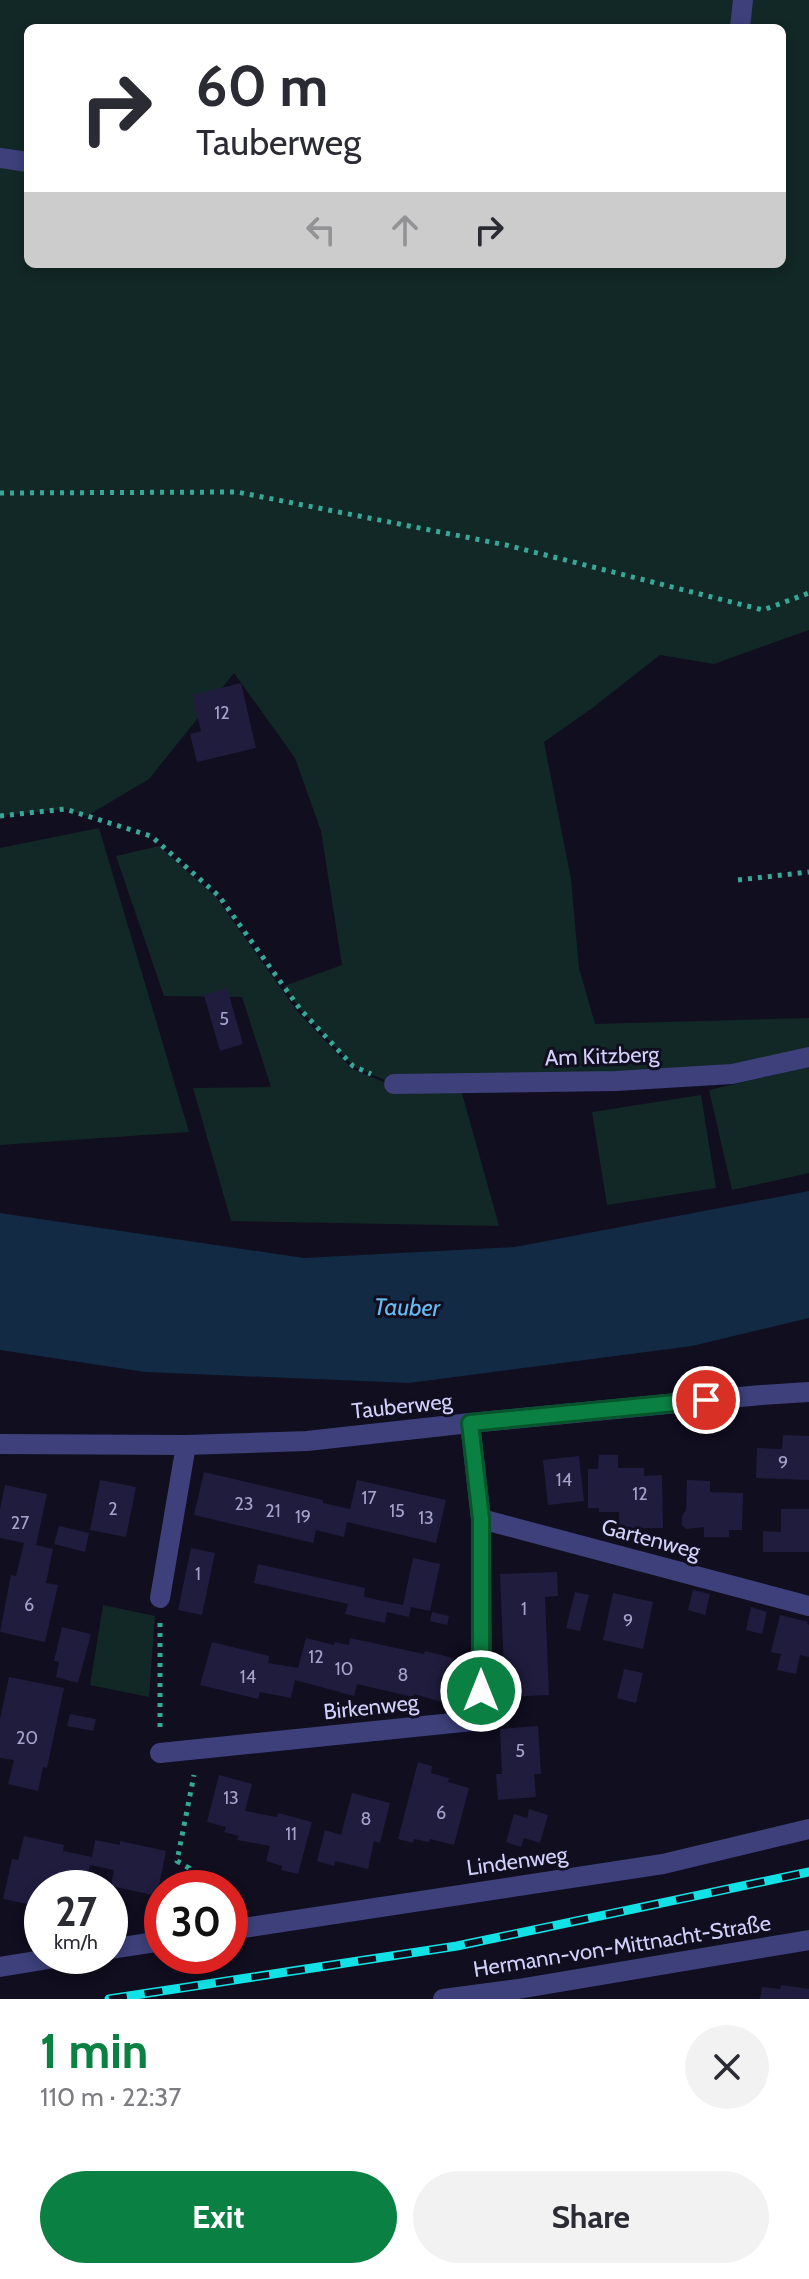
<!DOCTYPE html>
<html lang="en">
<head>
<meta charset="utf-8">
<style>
	:root { --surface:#fff; --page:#f2f2f3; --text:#2b2b33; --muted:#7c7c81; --accent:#0b8043 }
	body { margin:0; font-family:Cabin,sans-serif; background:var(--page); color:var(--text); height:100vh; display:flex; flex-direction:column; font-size:30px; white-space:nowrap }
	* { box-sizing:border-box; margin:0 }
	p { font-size:26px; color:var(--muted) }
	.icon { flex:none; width:44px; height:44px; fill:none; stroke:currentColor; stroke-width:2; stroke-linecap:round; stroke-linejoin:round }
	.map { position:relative; height:1999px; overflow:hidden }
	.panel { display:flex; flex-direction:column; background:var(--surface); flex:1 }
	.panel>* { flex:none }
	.hud { position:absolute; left:24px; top:24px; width:762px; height:244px; border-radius:12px; box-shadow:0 4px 12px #0003; background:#fff; color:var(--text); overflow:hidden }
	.speed { position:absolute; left:24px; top:1870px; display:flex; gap:16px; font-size:40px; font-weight:700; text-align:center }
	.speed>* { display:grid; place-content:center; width:104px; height:104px; border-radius:50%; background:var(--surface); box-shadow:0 4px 12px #0003; line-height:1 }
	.speed small { font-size:20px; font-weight:400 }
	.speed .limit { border:12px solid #d22; background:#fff; color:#111 }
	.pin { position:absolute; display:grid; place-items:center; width:68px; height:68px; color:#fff; margin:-34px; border:4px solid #fff; border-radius:50%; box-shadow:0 2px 8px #0007 }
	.me { position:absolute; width:88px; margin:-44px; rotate:0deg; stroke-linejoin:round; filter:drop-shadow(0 0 6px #0008) }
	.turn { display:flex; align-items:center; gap:28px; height:168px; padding:0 40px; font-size:36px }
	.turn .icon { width:104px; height:104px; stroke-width:2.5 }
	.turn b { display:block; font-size:56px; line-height:68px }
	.lanes { display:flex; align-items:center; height:76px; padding:0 40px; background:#0003; justify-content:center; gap:40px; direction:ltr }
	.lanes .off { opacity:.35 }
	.round { display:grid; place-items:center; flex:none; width:84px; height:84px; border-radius:42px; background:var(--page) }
	.overview { display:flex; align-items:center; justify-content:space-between; height:136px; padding:0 40px }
	h1 { font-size:48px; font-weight:700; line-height:60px; color:var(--accent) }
	.cta { display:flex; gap:16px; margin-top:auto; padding:16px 40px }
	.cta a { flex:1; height:92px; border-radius:48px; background:var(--accent); color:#fff; font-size:32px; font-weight:700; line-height:92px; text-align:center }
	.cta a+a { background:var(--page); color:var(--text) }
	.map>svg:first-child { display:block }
	.green { fill:#122826; fill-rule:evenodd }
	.water { fill:#122a44 }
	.building { fill:#201c3e }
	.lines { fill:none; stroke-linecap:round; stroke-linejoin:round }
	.path { stroke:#37a898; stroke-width:5; stroke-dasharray:4 6; stroke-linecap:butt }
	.minor { stroke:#3d407a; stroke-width:20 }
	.rail-casing { stroke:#12e1e5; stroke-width:9 }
	.rail { stroke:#100e1f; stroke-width:6; stroke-dasharray:18; stroke-linecap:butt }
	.route-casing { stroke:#07532c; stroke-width:20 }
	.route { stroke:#0b8043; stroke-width:14 }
	.labels { text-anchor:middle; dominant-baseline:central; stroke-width:6; stroke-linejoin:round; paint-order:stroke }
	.number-label { font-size:18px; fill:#a5a3cc }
	.street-label { font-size:22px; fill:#d1d0fb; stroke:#100e1f }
	.water-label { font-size:24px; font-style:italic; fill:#67bdf3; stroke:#100e1f }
</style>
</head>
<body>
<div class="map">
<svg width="809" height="1999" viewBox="0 0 809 1999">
	<rect width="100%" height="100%" fill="#100e1f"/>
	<path class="green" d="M0 0H809V630L714 664 660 655 591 709 544 742 571 879 579 968 595 1024 809 1018V1057L732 1074 394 1084 353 1066 300 1009 284 986 342 965 321 831 295 758 234 673 149 779 87 816 65 809 0 816ZM28 28H782V264H28Z
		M99 828 189 1132 0 1145V848Z
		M159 846 216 897 297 1011 352 1069 396 1087 460 1086 499 1226 231 1221 193 1088 271 1087 242 997 164 996 116 856Z
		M809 1067V1173L732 1190 709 1090Z
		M701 1095 716 1188 607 1205 592 1112Z
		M103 1605 155 1616 149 1697 90 1685Z"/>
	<path class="water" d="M809 1191V1318L692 1346 409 1383 145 1372 0 1350V1213L304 1258 515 1247Z"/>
	<path class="building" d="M241 683 256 748 197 762 190 734 201 731 192 695Z
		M227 988 243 1044 220 1051 204 995Z
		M783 1435 809 1436V1480L756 1478 757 1448 782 1449Z
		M599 1455H618V1468H644V1476L662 1475 663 1528H619V1512H599V1508H588V1469H598Z
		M579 1456 584 1501 548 1505 543 1460Z
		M204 1472 323 1500V1503L350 1509 357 1480 446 1500 436 1543 347 1522 344 1537 316 1530 313 1543 194 1515Z
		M100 1480 136 1487 126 1537 90 1530Z
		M687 1480 710 1481V1492L743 1493 742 1530H729V1537H704V1527L686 1529 682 1525V1516L686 1510Z
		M5 1485 47 1494 36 1545 53 1549 46 1583 58 1585 45 1642 0 1632 11 1575 16 1576 24 1543 0 1538V1509Z
		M781 1509H809V1552H763V1531L781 1532Z
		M59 1526 89 1533 85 1552 54 1544Z
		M191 1548 215 1553 202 1615 178 1610Z
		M413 1558 440 1564 430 1611 411 1607 409 1617 387 1612 385 1623 345 1614 348 1604 254 1583 258 1564 365 1588 364 1597 403 1605Z
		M557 1572 558 1596 545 1597 549 1695 505 1697 500 1574Z
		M693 1590 710 1594 705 1615 688 1610Z
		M575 1592 589 1595 580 1631 566 1628Z
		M613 1593 653 1602 643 1649 603 1640Z
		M751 1607 767 1612 762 1634 746 1630Z
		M432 1612 449 1616 447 1625 430 1621Z
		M780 1615 808 1622 807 1624 809 1625V1657L800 1655 796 1674 777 1670 781 1654 771 1652Z
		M62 1627 91 1634 78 1683 56 1677 59 1662 54 1661Z
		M306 1638 334 1645 335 1642 349 1645 350 1638 424 1654 425 1651 453 1658 442 1702 414 1694 413 1697 357 1684 354 1696 295 1680 291 1698 260 1692 258 1699 200 1685 212 1642 269 1656 268 1663 298 1668Z
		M624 1669 643 1673 636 1703 617 1698Z
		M9 1677 64 1688 47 1768 43 1767 38 1791 8 1784 14 1760 0 1758V1719Z
		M70 1714 96 1719 93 1731 67 1726Z
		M538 1726 541 1774H534L536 1797 498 1800 496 1774H502L500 1729Z
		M418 1762 432 1766 431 1773 449 1778 448 1782 469 1788 454 1845 430 1839 429 1842 414 1839 413 1843 398 1839Z
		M219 1775 252 1784 245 1811 277 1817 278 1813 312 1822 298 1874 281 1870 282 1866 266 1861 270 1846 237 1840 239 1836 224 1832 226 1827 207 1822Z
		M352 1793 390 1803 380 1843 374 1841 368 1869 335 1861 334 1866 317 1861 325 1830 341 1835Z
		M529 1809 548 1815 540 1843 524 1838 521 1847 506 1842 514 1814 527 1818Z
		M24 1836 64 1845 63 1851 92 1857 95 1840 120 1845V1841L166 1851 157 1896 111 1886 114 1870 90 1865 85 1886 57 1880 55 1888H42V1907L3 1899 12 1859 18 1860Z
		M781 1985 809 1989V1999H760L762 1987 780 1989Z"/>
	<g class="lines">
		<path class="path" d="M0 493 237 492 506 545 763 610 809 593
			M0 816 65 809 151 836 219 896 300 1009 353 1066 371 1074
			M738 880 809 872
			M160 1623V1729
			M191 1888 189 1868 177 1861 194 1775"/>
		<path class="minor" d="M740 28 743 0
			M0 158 28 162
			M394 1084 616 1081 732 1074 809 1057
			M0 1444 186 1445 307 1441 470 1423 761 1395 809 1392
			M481 1519 809 1606
			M160 1598 186 1445
			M160 1753 482 1720 481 1519 470 1423
			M230 1930 663 1864 809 1829
			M110 1949 162 1941
			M0 1967 67 1956
			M443 1999 518 1989 809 1940"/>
		<g class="rail-casing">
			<path id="rail" d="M109 1999 457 1946 809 1872"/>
		</g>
		<use href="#rail" class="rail"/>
	</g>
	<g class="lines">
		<g class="route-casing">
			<path id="route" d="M481 1691V1519L470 1423 706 1400"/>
		</g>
		<use href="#route" class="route"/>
	</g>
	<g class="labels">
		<g class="number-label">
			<text x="222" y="713">12</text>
			<text x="224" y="1019">5</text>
			<text x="783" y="1463">9</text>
			<text x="564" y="1480">14</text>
			<text x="640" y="1494">12</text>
			<text x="369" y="1498">17</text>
			<text x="244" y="1504">23</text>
			<text x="113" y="1509">2</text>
			<text x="273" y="1511">21</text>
			<text x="397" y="1511">15</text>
			<text x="303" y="1517">19</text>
			<text x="426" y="1518">13</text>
			<text x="20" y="1523">27</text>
			<text x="198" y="1574">1</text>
			<text x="29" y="1605">6</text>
			<text x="524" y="1609">1</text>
			<text x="628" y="1621">9</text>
			<text x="316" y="1657">12</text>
			<text x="344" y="1669">10</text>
			<text x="403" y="1675">8</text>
			<text x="248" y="1677">14</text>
			<text x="27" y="1738">20</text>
			<text x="520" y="1751">5</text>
			<text x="231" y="1798">13</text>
			<text x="441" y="1813">6</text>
			<text x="366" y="1819">8</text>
			<text x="291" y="1834">11</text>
		</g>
		<g class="street-label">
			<text transform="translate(602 1056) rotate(-2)">Am Kitzberg</text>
			<text transform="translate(402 1406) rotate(-6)">Tauberweg</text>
			<text transform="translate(651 1539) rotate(15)">Gartenweg</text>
			<text transform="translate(371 1707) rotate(-6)">Birkenweg</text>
			<text transform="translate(517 1861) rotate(-8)">Lindenweg</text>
			<text transform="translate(622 1946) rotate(-9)">Hermann-von-Mittnacht-Straße</text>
		</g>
		<g class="water-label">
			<text transform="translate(407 1307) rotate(1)">Tauber</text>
		</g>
	</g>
</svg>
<div class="speed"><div>27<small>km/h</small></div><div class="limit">30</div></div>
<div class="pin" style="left:706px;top:1400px;background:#d93025"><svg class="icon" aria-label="arrive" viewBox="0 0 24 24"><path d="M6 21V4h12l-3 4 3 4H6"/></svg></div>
<svg class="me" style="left:481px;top:1691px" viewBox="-20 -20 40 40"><circle r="17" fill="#0b8043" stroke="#fff" stroke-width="3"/><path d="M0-11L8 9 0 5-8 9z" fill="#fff"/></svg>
<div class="hud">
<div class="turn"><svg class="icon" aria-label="right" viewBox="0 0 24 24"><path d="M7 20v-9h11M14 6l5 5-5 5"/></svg><div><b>60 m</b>Tauberweg</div></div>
<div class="lanes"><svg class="icon off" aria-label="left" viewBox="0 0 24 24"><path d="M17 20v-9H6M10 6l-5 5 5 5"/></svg><svg class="icon off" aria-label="ahead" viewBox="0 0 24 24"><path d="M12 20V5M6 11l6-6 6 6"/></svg><svg class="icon" aria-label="right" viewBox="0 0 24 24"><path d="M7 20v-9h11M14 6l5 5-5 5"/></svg></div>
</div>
</div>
<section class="panel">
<div class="overview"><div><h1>1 min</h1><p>110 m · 22:37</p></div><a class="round"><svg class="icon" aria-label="close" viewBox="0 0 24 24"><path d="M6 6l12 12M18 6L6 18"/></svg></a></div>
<div class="cta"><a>Exit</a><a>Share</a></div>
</section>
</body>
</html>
